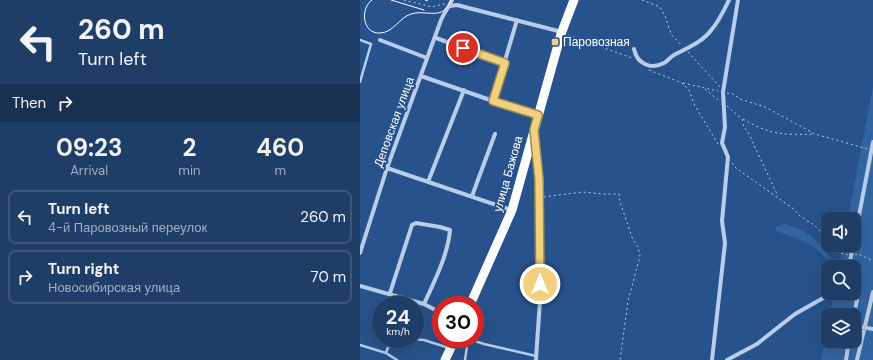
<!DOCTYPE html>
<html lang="en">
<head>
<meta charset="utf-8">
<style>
	:root { --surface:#1e3e68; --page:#2b4971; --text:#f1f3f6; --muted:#a1aec0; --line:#3c577c }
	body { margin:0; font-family:"DM Sans",sans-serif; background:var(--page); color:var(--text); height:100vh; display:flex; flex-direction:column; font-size:15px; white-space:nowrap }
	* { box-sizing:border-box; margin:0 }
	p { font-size:13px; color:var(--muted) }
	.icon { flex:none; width:22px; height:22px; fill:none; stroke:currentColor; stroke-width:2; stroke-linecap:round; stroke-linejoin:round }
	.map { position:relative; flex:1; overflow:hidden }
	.panel { display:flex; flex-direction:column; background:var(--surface); width:360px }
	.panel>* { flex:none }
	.hud { background:#1e3e68; color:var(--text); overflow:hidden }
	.controls { position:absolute; left:461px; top:212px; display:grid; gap:8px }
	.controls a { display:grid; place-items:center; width:40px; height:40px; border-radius:8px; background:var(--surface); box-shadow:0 4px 16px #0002,0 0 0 1px var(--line); font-size:20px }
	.speed { position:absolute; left:12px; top:296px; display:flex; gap:8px; font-size:20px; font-weight:700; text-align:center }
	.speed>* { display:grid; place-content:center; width:52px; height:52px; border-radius:50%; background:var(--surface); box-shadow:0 4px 16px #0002,0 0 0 1px var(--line); line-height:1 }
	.speed small { font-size:10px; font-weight:400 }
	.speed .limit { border:6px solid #d22; background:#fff; color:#111 }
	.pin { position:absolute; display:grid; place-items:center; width:34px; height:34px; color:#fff; margin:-17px; border:2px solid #fff; border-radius:50%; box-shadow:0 1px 4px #0007 }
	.me { position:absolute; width:44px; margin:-22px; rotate:0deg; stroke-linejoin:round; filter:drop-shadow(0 0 3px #0008) }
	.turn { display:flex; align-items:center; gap:14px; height:84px; padding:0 12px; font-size:18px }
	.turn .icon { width:52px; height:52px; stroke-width:2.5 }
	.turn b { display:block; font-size:28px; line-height:34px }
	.then { display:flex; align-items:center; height:38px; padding:0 12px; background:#0003; gap:8px; font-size:15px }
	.eta { display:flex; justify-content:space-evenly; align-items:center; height:68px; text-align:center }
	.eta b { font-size:24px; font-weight:700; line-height:28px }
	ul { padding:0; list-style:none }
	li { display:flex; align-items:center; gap:12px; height:54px; margin:0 8px 6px; padding:0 4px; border:2px solid var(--line); border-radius:8px }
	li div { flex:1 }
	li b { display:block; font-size:15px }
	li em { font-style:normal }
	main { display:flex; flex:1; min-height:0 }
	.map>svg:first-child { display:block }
	.green { fill:#3364a2 }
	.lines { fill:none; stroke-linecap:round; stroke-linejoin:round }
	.path { stroke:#b7cde9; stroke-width:1; stroke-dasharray:2 3; stroke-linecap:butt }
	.service { stroke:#b7cde9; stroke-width:2.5 }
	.minor { stroke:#b7cde9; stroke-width:4 }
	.trunk { stroke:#fcfefe; stroke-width:9 }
	.tram { stroke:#fff; stroke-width:1 }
	.route-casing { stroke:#9d8851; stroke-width:10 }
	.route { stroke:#f1d17d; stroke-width:7 }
	.poi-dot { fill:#f1d17d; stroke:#28528b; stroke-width:1.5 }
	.labels { text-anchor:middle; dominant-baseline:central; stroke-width:4; stroke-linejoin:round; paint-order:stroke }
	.poi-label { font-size:12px; fill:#fff; stroke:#28528b; text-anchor:start }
	.street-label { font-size:12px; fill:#fff; stroke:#28528b }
</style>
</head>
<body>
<main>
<section class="panel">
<div class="hud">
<div class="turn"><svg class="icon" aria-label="left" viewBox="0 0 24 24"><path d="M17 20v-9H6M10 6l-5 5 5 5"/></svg><div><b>260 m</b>Turn left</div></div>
<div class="then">Then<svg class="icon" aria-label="right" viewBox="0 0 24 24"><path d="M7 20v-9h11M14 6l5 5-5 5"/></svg></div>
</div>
<div class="eta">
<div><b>09:23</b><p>Arrival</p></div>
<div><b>2</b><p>min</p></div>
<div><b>460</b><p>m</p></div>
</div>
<ul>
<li><svg class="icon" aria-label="left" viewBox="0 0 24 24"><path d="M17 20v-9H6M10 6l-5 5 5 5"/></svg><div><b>Turn left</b><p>4-й Паровозный переулок</p></div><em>260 m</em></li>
<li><svg class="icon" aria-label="right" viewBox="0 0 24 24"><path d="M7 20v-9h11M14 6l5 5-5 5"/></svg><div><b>Turn right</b><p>Новосибирская улица</p></div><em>70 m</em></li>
</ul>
</section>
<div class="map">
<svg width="513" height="360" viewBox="0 0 513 360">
	<rect width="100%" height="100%" fill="#28528b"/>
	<path class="green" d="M513 86V360H461L468 324V341H494V315H470L474 293H494V267H479L483 245H494V219H488Z
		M424 224C443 229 456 236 467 254 470 258 473 261 474 267H473C460 246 439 238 416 231V227Z"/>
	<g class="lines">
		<path class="path" d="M44 0 72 7 83 4H85
			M282 0 300 7 305 16 311 34 322 46
			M208 35 272 58
			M328 52 360 87
			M289 70 322 83 329 90 335 106 358 144
			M323 83 358 91
			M345 89 358 100
			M367 93 373 94 380 99 405 107 455 134 508 149
			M367 106 382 119 384 127 390 135 392 141 418 196
			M383 119C410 135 424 135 454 134
			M372 163 376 168 435 210 440 216 454 225 468 239
			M184 197 222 192 244 194H259L260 202 273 240 278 247 280 256 268 301 260 360
			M476 245 480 253 488 255
			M495 255 498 254 513 261"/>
		<path class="service" d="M66 0H67
			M0 40 11 44 0 82
			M51 339 64 340 89 348
			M109 339 124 344 176 356
			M0 345 26 353 37 360
			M26 353 31 339
			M105 360 108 339"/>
		<path class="minor" d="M90 6 97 5 202 32
			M76 38 145 63
			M20 40 67 58
			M274 49C277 64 291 70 304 63 308 61 310 57 314 55 327 48 343 42 352 29 359 21 364 10 369 0
			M61 76 133 101 178 115
			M133 101 157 20
			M175 141C180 193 182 247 180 299 179 319 177 340 176 360
			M27 168 151 210
			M68 182 104 90
			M112 196 135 134
			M494 242 513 142
			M0 253 27 168 81 20C84 13 89 7 92 0
			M489 267 493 245
			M494 282 498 287 497 299 494 317
			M0 286 64 304 81 313
			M30 293 52 225 56 223 80 227 90 230C88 255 74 282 64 304
			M494 326 513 329
			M352 360 365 243 362 221 368 157 362 143 365 127 363 92 378 0
			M367 360 397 344 435 314 472 293
			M486 360 489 341
			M497 360 513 292"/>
		<path class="trunk" d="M110 305 152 210 201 34 214 0
			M85 360 95 339"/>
		<path class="tram" d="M12 0C0 8 2 34 20 33 33 33 40 17 51 14 67 9 83 22 91 0
			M31 0 64 10"/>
	</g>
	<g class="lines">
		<g class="route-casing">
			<path id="route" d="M103 48 145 63 133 101 178 115 174 130 179 179 180 284"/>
		</g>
		<use href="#route" class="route"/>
	</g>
	<rect class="poi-dot" x="191" y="38" width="8" height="8" rx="2"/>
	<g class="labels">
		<g class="poi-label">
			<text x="203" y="42">Паровозная</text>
		</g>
		<g class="street-label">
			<text transform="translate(34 122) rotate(-70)">Деповская улица</text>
			<text transform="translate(148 174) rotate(-74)">улица Бажова</text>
		</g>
	</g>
</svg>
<div class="controls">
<a><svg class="icon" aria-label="sound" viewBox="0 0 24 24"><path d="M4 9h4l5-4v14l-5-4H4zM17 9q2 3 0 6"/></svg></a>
<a><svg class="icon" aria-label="search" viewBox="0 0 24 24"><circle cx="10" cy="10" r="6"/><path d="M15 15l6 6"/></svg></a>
<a><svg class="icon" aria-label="layers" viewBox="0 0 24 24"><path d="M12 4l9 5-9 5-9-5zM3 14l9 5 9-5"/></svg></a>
</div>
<div class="speed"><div>24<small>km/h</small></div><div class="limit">30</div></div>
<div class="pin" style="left:103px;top:48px;background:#d93025"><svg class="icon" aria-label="arrive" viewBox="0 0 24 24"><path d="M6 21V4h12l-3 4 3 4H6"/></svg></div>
<svg class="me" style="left:180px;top:284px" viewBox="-20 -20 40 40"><circle r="17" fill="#f1d17d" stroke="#fff" stroke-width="3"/><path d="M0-11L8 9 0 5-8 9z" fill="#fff"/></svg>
</div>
</main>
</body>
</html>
